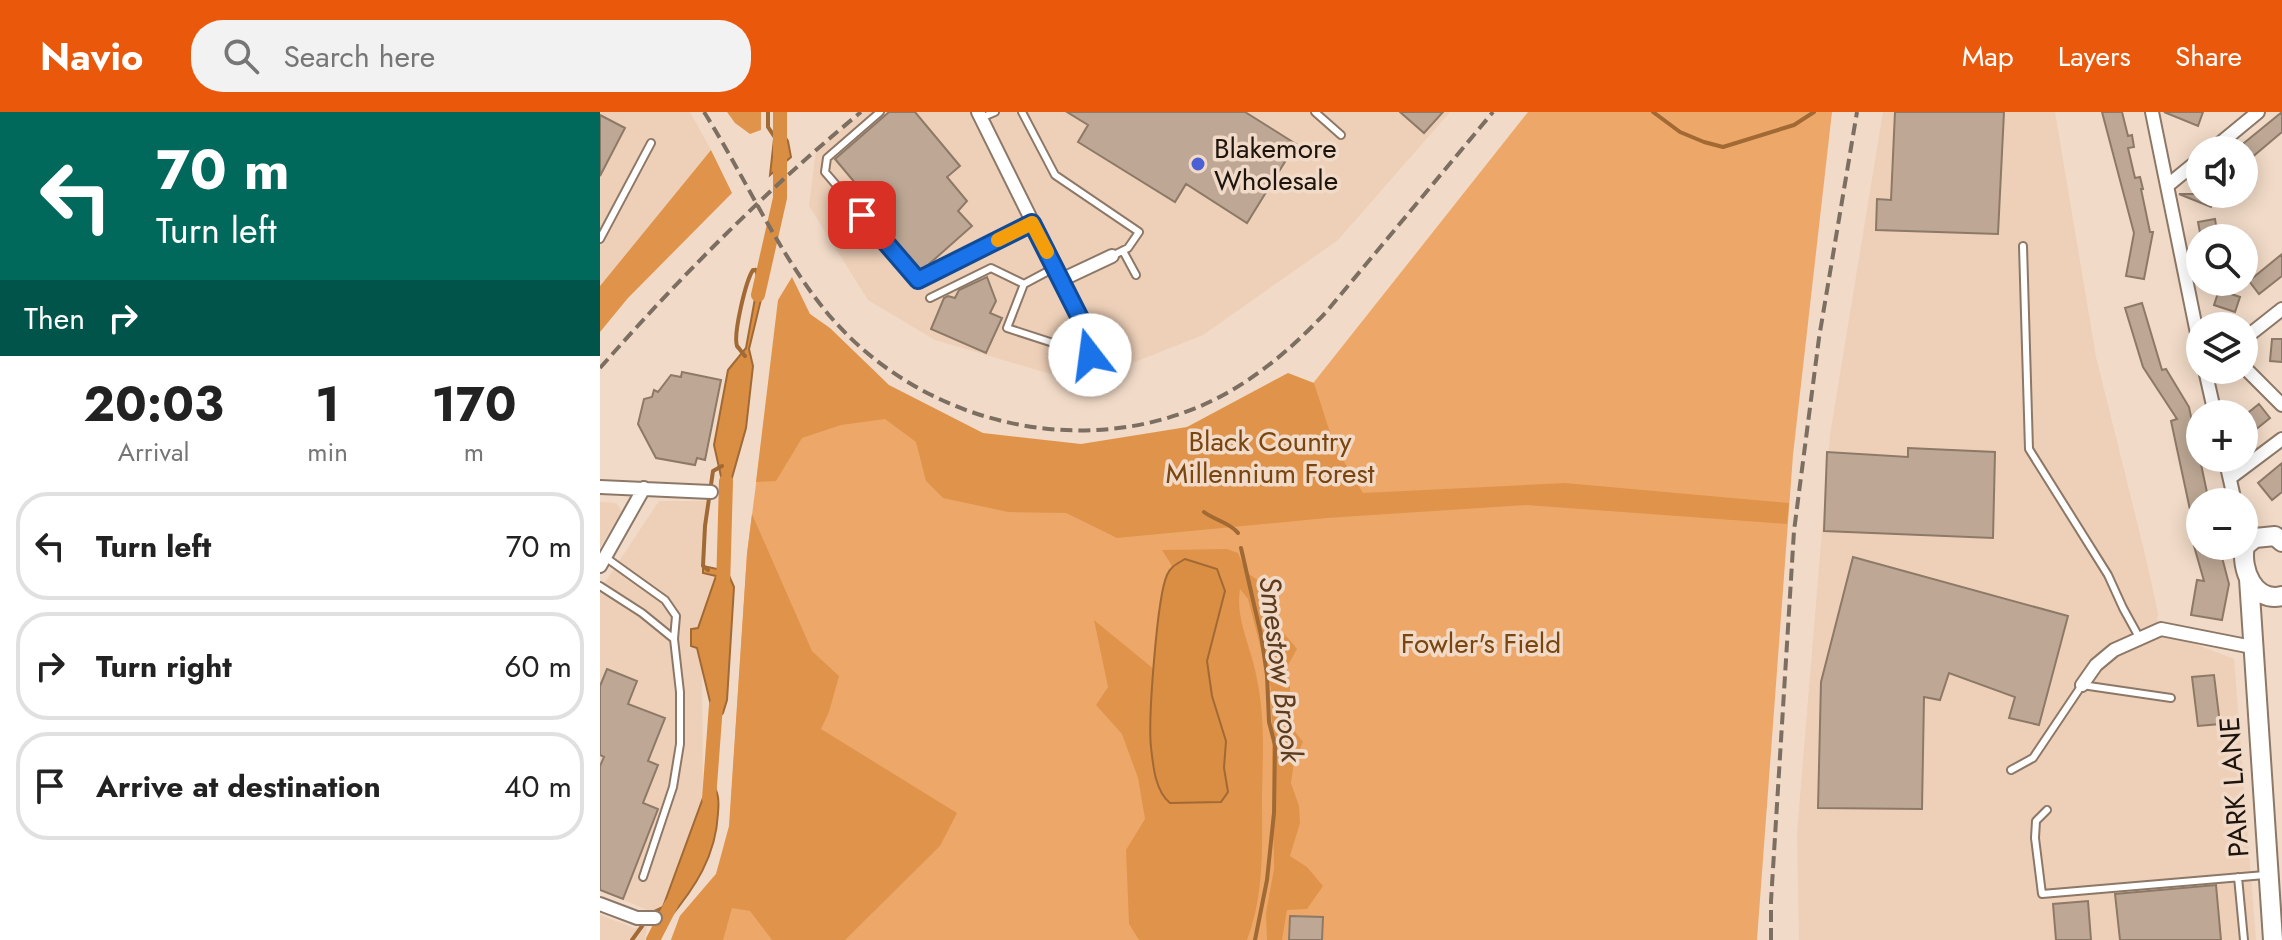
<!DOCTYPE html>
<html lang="en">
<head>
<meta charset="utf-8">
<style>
	:root { --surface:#fff; --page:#f2f2f2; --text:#222; --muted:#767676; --line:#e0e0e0; --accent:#ea580c }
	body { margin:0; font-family:Jost,sans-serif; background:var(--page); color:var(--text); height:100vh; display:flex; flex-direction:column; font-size:30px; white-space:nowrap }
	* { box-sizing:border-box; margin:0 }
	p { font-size:26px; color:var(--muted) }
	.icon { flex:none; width:44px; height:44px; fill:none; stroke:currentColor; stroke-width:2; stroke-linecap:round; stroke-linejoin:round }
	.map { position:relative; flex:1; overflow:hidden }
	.sheet { display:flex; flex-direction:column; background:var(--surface); width:600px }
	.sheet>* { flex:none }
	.top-card { background:#00695c; color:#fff; overflow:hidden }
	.buttons { position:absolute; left:1586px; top:24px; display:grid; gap:16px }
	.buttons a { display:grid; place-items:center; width:72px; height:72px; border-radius:50%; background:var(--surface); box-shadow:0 4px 20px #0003; font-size:40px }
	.pin { position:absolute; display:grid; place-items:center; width:68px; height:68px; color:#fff; margin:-34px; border-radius:16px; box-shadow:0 4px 12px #0006 }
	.me { position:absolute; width:88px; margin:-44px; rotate:345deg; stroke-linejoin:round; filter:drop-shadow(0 0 6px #0008) }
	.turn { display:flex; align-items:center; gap:28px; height:168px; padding:0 24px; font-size:36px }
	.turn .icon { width:104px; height:104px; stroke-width:2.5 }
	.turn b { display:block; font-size:56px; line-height:68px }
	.then { display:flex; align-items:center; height:76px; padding:0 24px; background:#0003; gap:16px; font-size:30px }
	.eta { display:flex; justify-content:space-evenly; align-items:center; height:136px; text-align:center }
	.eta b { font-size:48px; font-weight:700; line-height:56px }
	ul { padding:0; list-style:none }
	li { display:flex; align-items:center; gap:24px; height:108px; margin:0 16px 12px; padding:0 8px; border:4px solid var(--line); border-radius:32px }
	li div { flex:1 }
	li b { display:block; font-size:30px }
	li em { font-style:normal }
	header { display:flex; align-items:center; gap:48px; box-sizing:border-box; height:112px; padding:0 40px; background:var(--accent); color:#fff }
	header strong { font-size:38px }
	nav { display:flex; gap:44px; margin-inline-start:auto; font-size:28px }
	.search { width:560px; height:72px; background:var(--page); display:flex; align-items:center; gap:20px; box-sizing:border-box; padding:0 28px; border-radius:32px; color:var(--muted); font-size:30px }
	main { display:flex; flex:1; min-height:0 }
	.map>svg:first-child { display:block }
	.built { fill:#eed0b8 }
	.green { fill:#eda869 }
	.forest { fill:#e0944b }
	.water { fill:#da8e44; stroke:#a16934; stroke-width:2 }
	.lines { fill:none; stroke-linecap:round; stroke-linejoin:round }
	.stream { stroke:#a16934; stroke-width:4 }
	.canal { stroke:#da8e44; stroke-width:14 }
	.building { fill:#bea895; stroke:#8d7967; stroke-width:2 }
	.lane-casing { stroke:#8d7867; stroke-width:10 }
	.street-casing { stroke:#8d7867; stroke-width:16 }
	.secondary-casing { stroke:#8d7867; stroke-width:22 }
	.lane { stroke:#fff; stroke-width:6 }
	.street { stroke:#fff; stroke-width:12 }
	.secondary { stroke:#fff; stroke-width:18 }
	.rail { stroke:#7c6e61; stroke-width:4; stroke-dasharray:12 6; stroke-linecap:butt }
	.route-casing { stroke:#114b97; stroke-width:20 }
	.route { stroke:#1a73e8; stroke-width:14 }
	.slow { stroke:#f59e0b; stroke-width:14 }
	.poi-dot { fill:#4c60d5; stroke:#f1dac7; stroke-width:3 }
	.labels { text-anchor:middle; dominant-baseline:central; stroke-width:7; stroke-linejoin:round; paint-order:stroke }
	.poi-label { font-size:28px; fill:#1c140d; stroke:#f1dac7; text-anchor:start }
	.park-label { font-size:28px; fill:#794610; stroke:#f1dac7 }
	.street-label { font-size:28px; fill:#1c140d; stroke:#f1dac7 }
	.water-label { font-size:30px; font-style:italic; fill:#5c3b1e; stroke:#f1dac7 }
</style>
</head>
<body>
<header>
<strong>Navio</strong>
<div class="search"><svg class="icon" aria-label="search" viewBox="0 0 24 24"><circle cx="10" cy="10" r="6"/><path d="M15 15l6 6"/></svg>Search here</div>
<nav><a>Map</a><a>Layers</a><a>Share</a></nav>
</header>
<main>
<section class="sheet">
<div class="top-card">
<div class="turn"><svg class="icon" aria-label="left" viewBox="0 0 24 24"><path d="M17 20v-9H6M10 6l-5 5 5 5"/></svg><div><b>70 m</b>Turn left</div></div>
<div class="then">Then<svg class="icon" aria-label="right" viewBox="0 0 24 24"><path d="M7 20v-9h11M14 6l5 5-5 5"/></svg></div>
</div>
<div class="eta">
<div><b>20:03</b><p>Arrival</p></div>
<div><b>1</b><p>min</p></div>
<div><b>170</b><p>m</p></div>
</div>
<ul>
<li><svg class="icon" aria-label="left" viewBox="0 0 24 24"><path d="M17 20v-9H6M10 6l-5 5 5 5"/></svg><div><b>Turn left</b></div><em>70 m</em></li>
<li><svg class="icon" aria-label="right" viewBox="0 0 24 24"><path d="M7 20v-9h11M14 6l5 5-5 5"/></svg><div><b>Turn right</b></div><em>60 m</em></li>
<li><svg class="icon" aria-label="arrive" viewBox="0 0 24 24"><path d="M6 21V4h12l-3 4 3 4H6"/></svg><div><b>Arrive at destination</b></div><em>40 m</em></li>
</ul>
</section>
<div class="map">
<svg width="1682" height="828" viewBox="0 0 1682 828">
	<rect width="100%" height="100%" fill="#f1dac7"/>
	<path class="built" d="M0 0H90L111 38 0 174Z
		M263 0H850L738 128 603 223 517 257 461 265 335 228 268 188 209 94 216 39Z
		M1283 0H1455L1496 245 1544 438 1558 501 1556 517 1634 547 1656 828H1199L1197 721 1230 323Z
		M59 389H109L103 461 117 464 98 516 92 517 102 558 103 686 62 796 52 800 0 778V478Z
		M0 390 16 391 22 399 0 435Z
		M0 803 34 816 47 815 45 828H0Z"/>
	<path class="green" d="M928 0H1232L1193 343 1157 828H71L80 804 116 762 129 721 147 442 161 333 268 285 393 342 680 313Z"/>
	<path class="forest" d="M127 0H161V18L150 22 135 11Z
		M111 38 132 81 28 186 0 220V174Z
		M192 165 210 202 230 216 289 273 383 321 481 332 587 315 688 261 714 271 734 333 763 381 965 371 1189 391 1187 412 926 393 727 406 517 426 466 401 408 400 343 386 326 369 316 330 285 307 241 313 202 326 176 369 156 370 178 188Z
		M152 402 212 539 239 564 229 600 221 617 357 701 340 734 245 828H172L150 799 132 796 123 828H71L80 804 116 762 129 714 147 442Z
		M627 437 638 441 646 460 670 477 667 502C676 516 687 523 697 537L687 555 690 576 689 612 703 630 694 650 691 671 699 694 700 711 690 744 707 755 723 774 707 797 687 798 682 828H667L666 801 674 757 671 576 648 487 640 477C635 508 652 536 657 567 665 605 663 644 662 683 662 732 665 781 647 828H539L529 812 526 738 545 707 538 666 522 622 496 593 508 575 494 508 555 558C552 591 542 669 571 691L628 680 624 656 626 629 612 584 607 549 625 479 616 457 585 447 572 454 562 438Z"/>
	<path class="water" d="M177 0H183L182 19 188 29 191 45 170 63Z
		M155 156 165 171 149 237 153 254 146 316 126 387 114 333 128 258 146 236 158 170Z
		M585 447 617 457 625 479 607 549 612 584 626 629 624 656 628 680 621 690 570 691C555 679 553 653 551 635 548 608 557 485 567 463 571 454 577 452 585 447Z
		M103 454 127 459 134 475 127 588 123 601 115 610 97 536 91 534V517L98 516 116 464 103 461Z
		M112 671C119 680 119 690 118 701 116 744 95 776 68 808L62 810 60 803 103 686Z"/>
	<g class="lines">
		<path class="stream" d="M168 0V15L176 27
			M1053 0 1080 20 1104 30 1123 35 1194 13 1214 0
			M145 244C144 243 138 235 137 234 133 222 146 168 153 158L164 159
			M604 400C614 408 631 411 638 421
			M641 436 661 523 667 563 669 610 675 633 674 701 667 768 655 828
			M108 458 103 454 105 414 113 359 122 354
			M50 802 67 794
			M32 828 45 810"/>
		<path class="canal" d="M158 183 180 86V0
			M123 476 126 369
			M109 687 116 593
			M53 828 71 793"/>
	</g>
	<path class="building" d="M289 0H315L360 54 347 65 367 89 358 99 372 114 320 160 281 116 288 110 235 47Z
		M467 0H645L696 32 647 111 586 72 575 90 478 30 488 13Z
		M800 0H843L824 21Z
		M1295 0H1404L1398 122 1276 118 1277 87 1291 88Z
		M1502 0H1522L1528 24 1532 23 1534 35 1528 36 1535 66 1540 65 1543 77H1541L1550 120H1553L1544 167 1526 164 1534 121Z
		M1564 0H1603L1598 14Z
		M1682 0V20L1644 52V31Z
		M0 3 25 16 0 64Z
		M1579 82H1616L1611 95Z
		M1615 107 1618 126H1601L1598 110Z
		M1682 142V164L1659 182 1649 169Z
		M387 165 396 189 390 201 402 206 386 241 331 217 344 186 348 184 355 186 359 178Z
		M1619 178 1640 185 1635 200 1614 193Z
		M1542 191 1562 258 1566 257 1589 295 1609 390H1600V420L1595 421 1571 309 1577 307 1543 255 1525 196Z
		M1672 227H1682V250L1670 249Z
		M82 260 121 268 105 348 97 346 95 353 56 346 38 312 44 287 52 285 54 278 58 280 71 263 81 265Z
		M1659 292 1670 306 1644 327V304Z
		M1308 336 1395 340 1393 426 1224 419 1227 340 1308 345Z
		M1682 351V380L1672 388 1658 371Z
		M1594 434H1619L1629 472 1622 508 1591 503 1597 468 1604 469Z
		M1253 445 1468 504 1439 613 1409 606 1415 585 1349 561 1340 588 1324 585 1322 697 1218 696 1221 570Z
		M7 557 37 569 28 592 65 606 48 649 58 653 43 691 58 697 23 787 0 778V654L4 645 0 643V574Z
		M1614 563 1620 612 1598 614 1592 565Z
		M1616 773 1621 828H1520L1515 782Z
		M1488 789 1491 828H1456L1453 792Z
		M690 804 723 805 722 828H689Z"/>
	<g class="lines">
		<g class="lane-casing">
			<path id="lane" d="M280 0 227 46 225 60 318 168 432 111
				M422 0 455 63 539 120 528 136 512 144
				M715 0 741 23
				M381 6 395 0
				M0 127 51 31
				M1423 134 1429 337 1508 463 1523 496 1539 525
				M523 139 536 163
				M454 156 424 172 407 216 490 243 484 214
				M330 186 391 156 424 172
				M5 445 65 488 76 504 74 527 80 580V632L73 675 43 765
				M0 474 42 501 74 527
				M1411 658 1433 646 1482 573 1571 586
				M1447 698 1436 709 1435 726 1442 782 1665 763
				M1638 765 1644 828"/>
		</g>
		<g class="street-casing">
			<path id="street" d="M378 0 484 214
				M1552 0 1600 236
				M1612 38 1658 0
				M1567 74 1600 47
				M461 168 512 144
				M1644 227 1682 197
				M1644 255 1682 293
				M1605 258 1615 302
				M1625 346 1635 390
				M1630 366 1682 327
				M0 375 111 380
				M0 454 44 376
				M1482 573 1496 553 1514 538 1561 517 1652 535
				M0 792 37 806H55"/>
		</g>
		<g class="secondary-casing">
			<path id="secondary" d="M1682 430 1675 424 1655 426 1645 434C1640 457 1654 491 1682 484
				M1649 467 1673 828"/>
		</g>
		<use href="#lane" class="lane"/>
		<use href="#street" class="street"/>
		<use href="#secondary" class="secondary"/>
		<path class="rail" d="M104 0C144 63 177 139 224 197 311 305 466 349 596 296 647 275 690 239 727 199L893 0
			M0 256C81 164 166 78 261 0
			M1171 828V789L1194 419 1219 226 1257 0"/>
	</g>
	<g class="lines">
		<g class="route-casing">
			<path id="route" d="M262 103 318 168 432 111 484 214 490 243"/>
		</g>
		<use href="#route" class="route"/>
		<path class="slow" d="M398 128 432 111 447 140"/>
	</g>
	<circle class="poi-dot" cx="598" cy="52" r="8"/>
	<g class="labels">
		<g class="poi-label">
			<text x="614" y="36">Blakemore<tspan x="614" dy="32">Wholesale</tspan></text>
		</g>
		<g class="park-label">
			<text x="670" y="329">Black Country<tspan x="670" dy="32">Millennium Forest</tspan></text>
			<text x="881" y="531">Fowler's Field</text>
		</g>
		<g class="street-label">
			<text transform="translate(1634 675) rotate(-94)">PARK LANE</text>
		</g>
		<g class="water-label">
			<text transform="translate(681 557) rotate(83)">Smestow Brook</text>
		</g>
	</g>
</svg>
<div class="buttons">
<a><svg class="icon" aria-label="sound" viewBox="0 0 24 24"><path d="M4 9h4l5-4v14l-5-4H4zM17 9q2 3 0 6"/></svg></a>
<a><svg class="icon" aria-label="search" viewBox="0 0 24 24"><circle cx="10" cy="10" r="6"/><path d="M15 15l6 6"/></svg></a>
<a><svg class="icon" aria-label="layers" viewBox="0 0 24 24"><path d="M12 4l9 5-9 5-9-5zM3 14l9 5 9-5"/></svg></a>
<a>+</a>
<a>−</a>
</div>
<div class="pin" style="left:262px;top:103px;background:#d93025"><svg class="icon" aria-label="arrive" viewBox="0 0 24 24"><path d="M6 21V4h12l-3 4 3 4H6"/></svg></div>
<svg class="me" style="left:490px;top:243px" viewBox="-20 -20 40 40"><circle r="19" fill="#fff"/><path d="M0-13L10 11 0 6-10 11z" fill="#1a73e8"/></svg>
</div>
</main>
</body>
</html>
